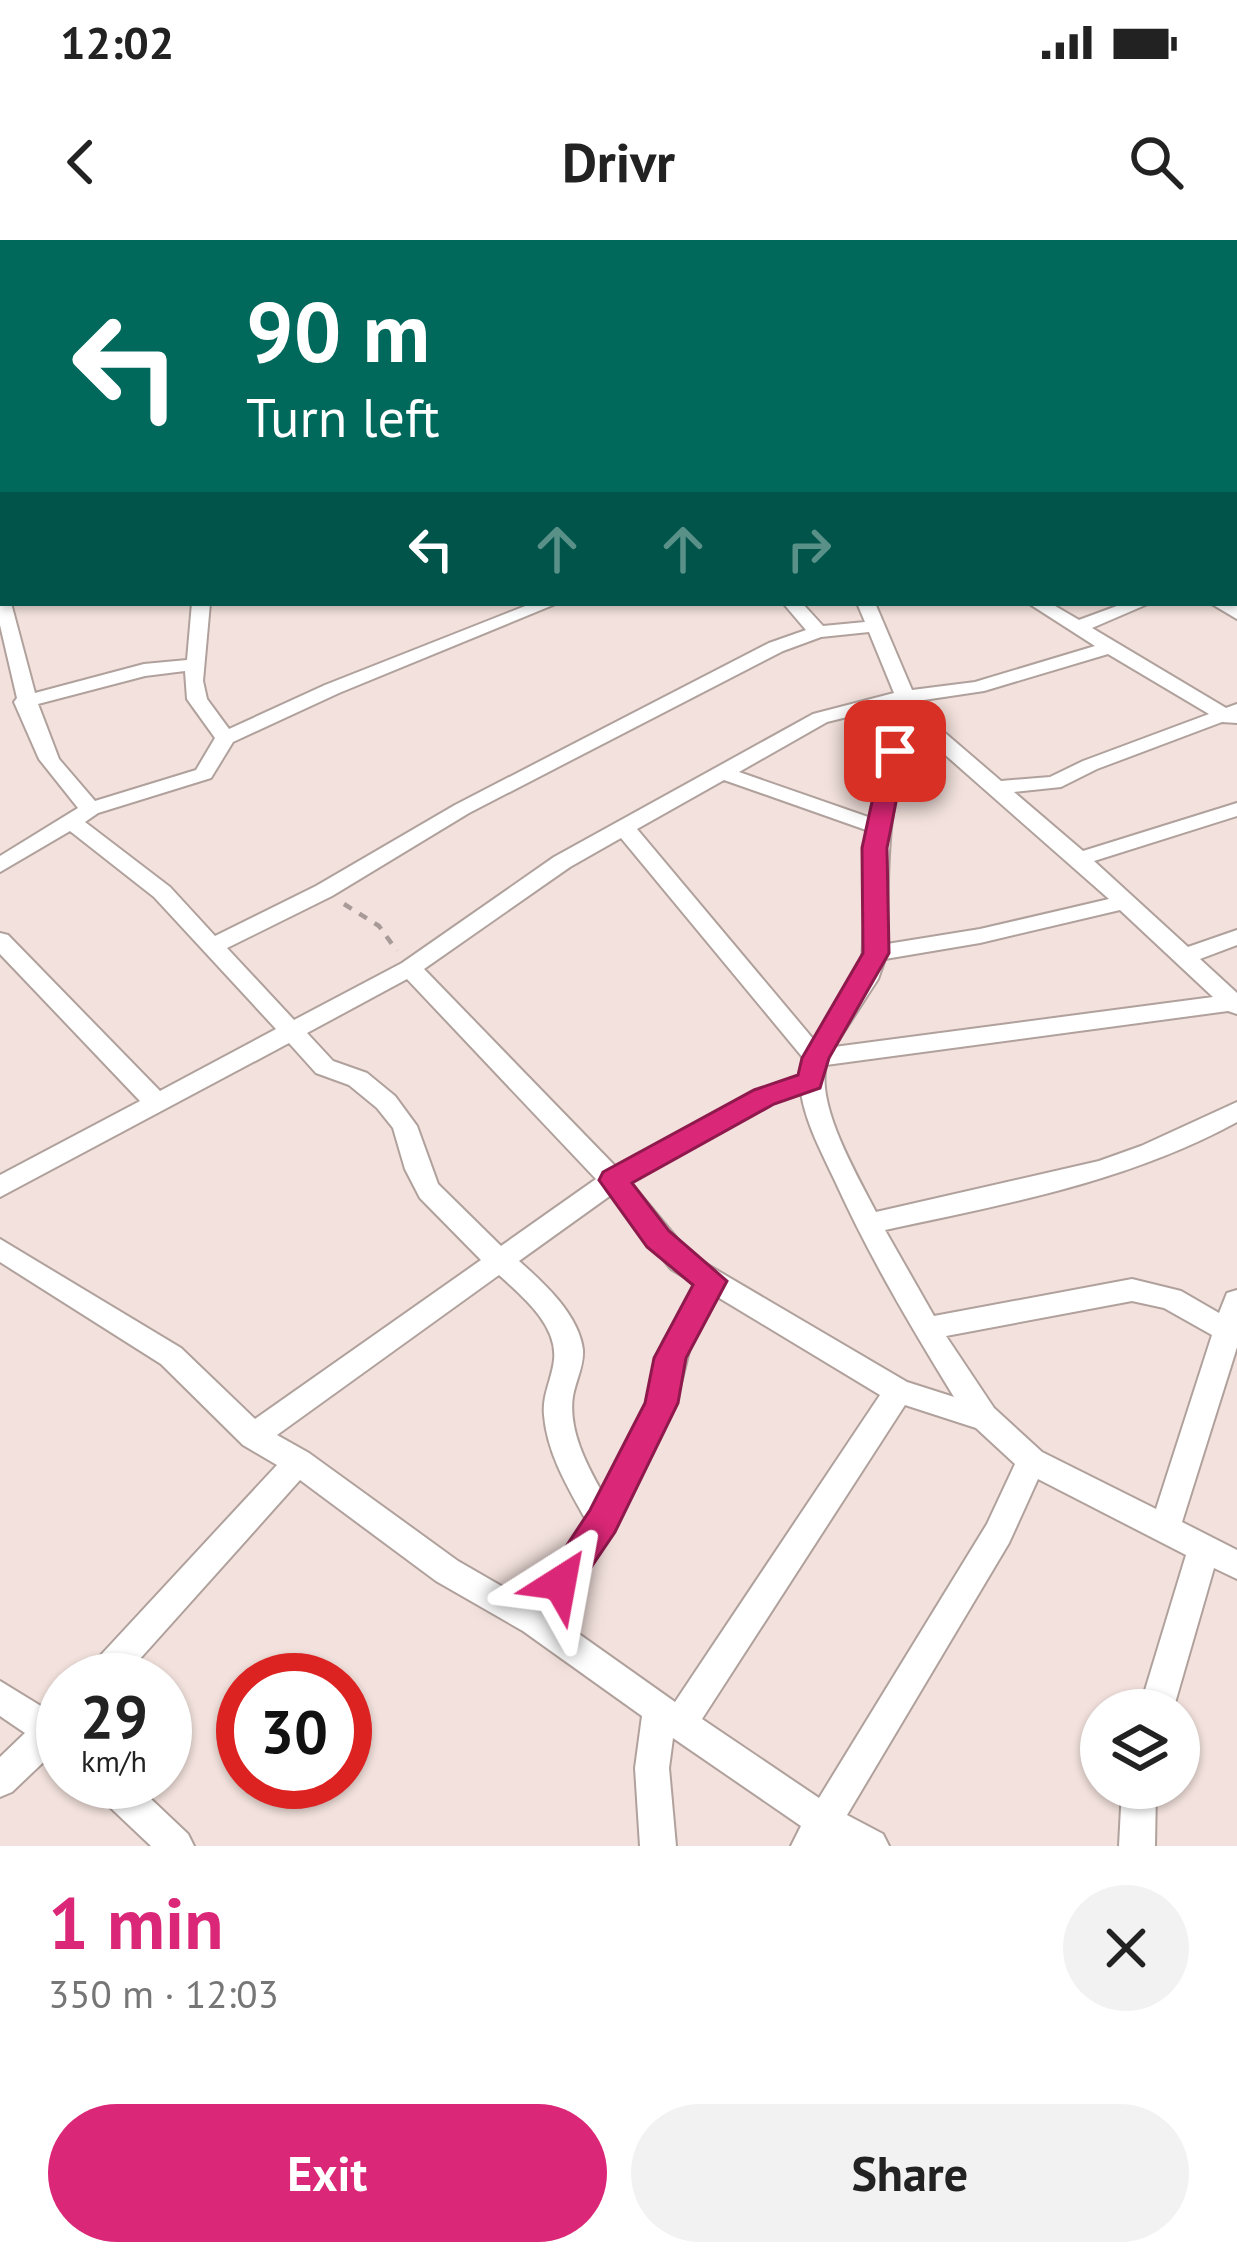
<!DOCTYPE html>
<html lang="en">
<head>
<meta charset="utf-8">
<style>
	:root { --surface:#fff; --page:#f2f2f2; --text:#222; --muted:#767676; --accent:#db2777 }
	body { margin:0; font-family:"PT Sans",sans-serif; background:var(--page); color:var(--text); height:100vh; display:flex; flex-direction:column; font-size:45px; white-space:nowrap }
	* { box-sizing:border-box; margin:0 }
	p { font-size:39px; color:var(--muted) }
	.icon { flex:none; width:66px; height:66px; fill:none; stroke:currentColor; stroke-width:2; stroke-linecap:round; stroke-linejoin:round }
	.map { position:relative; height:1606px; overflow:hidden }
	.panel { display:flex; flex-direction:column; background:var(--surface); flex:1 }
	.panel>* { flex:none }
	.top-card { position:absolute; left:0px; top:0px; width:1239px; height:366px; box-shadow:0 3px 9px #0004; background:#00695c; color:#fff; overflow:hidden }
	.controls { position:absolute; left:1080px; top:1449px; display:grid; gap:24px }
	.controls a { display:grid; place-items:center; width:120px; height:120px; border-radius:50%; background:var(--surface); box-shadow:0 3px 9px #0004; font-size:60px }
	.speed { position:absolute; left:36px; top:1413px; display:flex; gap:24px; font-size:60px; font-weight:700; text-align:center }
	.speed>* { display:grid; place-content:center; width:156px; height:156px; border-radius:50%; background:var(--surface); box-shadow:0 3px 9px #0004; line-height:1 }
	.speed small { font-size:30px; font-weight:400 }
	.speed .limit { border:18px solid #d22; background:#fff; color:#111 }
	.pin { position:absolute; display:grid; place-items:center; width:102px; height:102px; color:#fff; margin:-51px; border-radius:24px; box-shadow:0 6px 18px #0006 }
	.me { position:absolute; width:132px; margin:-66px; rotate:34deg; stroke-linejoin:round; filter:drop-shadow(0 0 9px #0008) }
	.turn { display:flex; align-items:center; gap:42px; height:252px; padding:0 48px; font-size:54px }
	.turn .icon { width:156px; height:156px; stroke-width:2.5 }
	.turn b { display:block; font-size:84px; line-height:102px }
	.lanes { display:flex; align-items:center; height:114px; padding:0 48px; background:#0003; justify-content:center; gap:60px; direction:ltr }
	.lanes .off { opacity:.35 }
	.round { display:grid; place-items:center; flex:none; width:126px; height:126px; border-radius:63px; background:var(--page) }
	.summary { display:flex; align-items:center; justify-content:space-between; height:204px; padding:0 48px }
	h1 { font-size:72px; font-weight:700; line-height:90px; color:var(--accent) }
	.cta { display:flex; gap:24px; margin-top:auto; padding:24px 48px }
	.cta a { flex:1; height:138px; border-radius:72px; background:var(--accent); color:#fff; font-size:48px; font-weight:700; line-height:138px; text-align:center }
	.cta a+a { background:var(--page); color:var(--text) }
	.status { display:flex; justify-content:space-between; align-items:center; height:84px; padding:0 60px; background:var(--surface); direction:ltr }
	.status svg { height:33px; fill:currentColor }
	header { display:flex; justify-content:space-between; align-items:center; height:156px; padding:0 48px; background:var(--surface); font-size:54px; font-weight:700 }
	.map>svg:first-child { display:block }
	.lines { fill:none; stroke-linecap:round; stroke-linejoin:round }
	.minor-casing { stroke:#b0a19c; stroke-width:4 }
	.path { stroke:#a89b97; stroke-width:4.5; stroke-dasharray:9 9; stroke-linecap:butt }
	.minor { fill:#fff; fill-rule:evenodd }
	.route { fill:#db2777; stroke:#8e194d; stroke-width:3 }
</style>
</head>
<body>
<div class="status"><b>12:02</b><svg viewBox="0 0 49 12"><path d="M0 12V9h3v3zM5 12V6h3v6zM10 12V3h3v9zM15 12V0h3v12zM26 1h20v11H26zM47 4h2v5h-2z"/></svg></div>
<header><svg class="icon" aria-label="back" viewBox="0 0 24 24"><path d="M15 5l-7 7 7 7"/></svg>Drivr<svg class="icon" aria-label="search" viewBox="0 0 24 24"><circle cx="10" cy="10" r="6"/><path d="M15 15l6 6"/></svg></header>
<div class="map">
<svg width="1237" height="1606" viewBox="0 0 1237 1606">
	<rect width="100%" height="100%" fill="#f2e1dc"/>
	<g class="lines">
		<g class="minor-casing">
			<path id="minor" d="M641 0H659L661 3H643Z
				M780 0H798L800 3H782Z
				M885 0H897V3H885Z
				M948 0H965L967 3H950Z
				M1059 0H1078L1080 3H1061Z
				M0 73H3V81H0Z
				M1236 127H1237V135H1236Z
				M1237 158V168L1236 169V159Z
				M3 190V200L0 201V191Z
				M1236 242H1237L1236 253Z
				M1236 282H1237V292H1236Z
				M3 315V325L0 326V316Z
				M0 353 3 363H11L35 453 144 424 187 420 192 363H210L203 441 207 459 229 489 325 445 533 363H558L339 453 233 502 211 538 98 573 85 582 170 647 215 696 316 646 455 565 769 403 806 390 783 363H802L823 386 865 382 857 363H875L912 450 975 442 1095 406 1028 363H1050L1079 380 1125 363H1150L1092 388 1226 468 1237 464V483L1222 482 1097 529 1061 547 1014 552 1083 611 1237 563V576L1094 621 1188 707 1237 690V705L1200 719 1237 753V774L1228 771 826 825C816 866 857 935 876 972L1099 921 1141 906 1237 862V882C1127 942 1006 964 885 990L934 1076 1132 1039 1181 1051 1219 1073 1227 1053 1237 1050V1107L1182 1282 1237 1310V1339L1214 1328 1173 1470H1139L1186 1315 1038 1239 1009 1303 847 1575 883 1594 889 1606H791L801 1586 673 1498 669 1528 676 1606H640L635 1528 642 1476 523 1391 436 1341 300 1240 121 1440H84L88 1429 277 1225 243 1205 161 1124 0 1022V999L181 1108 255 1179 481 1020 420 958 405 929 393 888 377 868 349 845 316 833 289 803 0 957V935L140 861 0 714V693L8 695 160 851 276 789 154 657 70 591 0 632V616L78 568 39 519 14 462 17 458 0 385ZM869 392 894 453 813 474 554 617 402 723 294 780 227 708 332 656 469 573 783 411 821 397ZM1108 414 1209 474 1083 521 1050 537 1001 541 923 474 917 461 984 451ZM185 431 187 459 215 498 196 530 95 561 59 519 38 464 145 436ZM899 464 904 477 880 533 871 578 739 532 827 482ZM917 490 1109 659 980 689 887 704C888 631 885 557 917 490ZM724 540 869 591 862 723 814 800 637 589ZM621 598 804 819 799 836 755 851 616 927 424 729 570 627ZM1120 670 1213 757 834 807 878 739 885 719 980 703ZM407 739 596 939 501 1006 438 944 417 886 395 856 367 833 333 821 307 793ZM801 853C806 884 822 913 835 941 869 1016 911 1087 954 1157L907 1142 691 1015 630 942 773 863ZM611 955 671 1029 696 1044 663 1102 648 1163 602 1252C586 1224 568 1189 573 1156 576 1140 584 1126 583 1110 579 1075 544 1043 519 1021ZM499 1035C522 1056 558 1085 554 1120 552 1139 542 1155 544 1175 547 1213 568 1248 586 1280L529 1362 458 1321 309 1213 277 1195ZM716 1056 880 1155 675 1462 555 1377 614 1290 676 1163 691 1103ZM1132 1061 1164 1068 1212 1095 1156 1269 1042 1212 994 1168 946 1096ZM905 1165 976 1188 1015 1224 987 1284 819 1558 702 1479Z
				M1210 363 1237 366V379Z
				M0 1441 49 1471 63 1464V1515L54 1512 12 1552 0 1557V1517L25 1493 0 1476Z
				M91 1542H133L188 1594 194 1606H151L96 1554Z
				M1122 1548H1156L1155 1606H1119Z"/>
		</g>
		<path class="path" d="M344 664 379 686 397 711"/>
		<use href="#minor" class="minor"/>
	</g>
	<path class="route" d="M895 504 906 511 887 608 889 713 829 818 820 848 774 864 632 943 669 991 727 1041 686 1118 678 1163 615 1292 573 1354 560 1359 548 1354 542 1343 590 1270 645 1163 654 1118 693 1045 647 1007 599 940 603 932 754 850 798 835 802 818 863 713 862 608 883 511Z"/>
</svg>
<div class="controls">
<a><svg class="icon" aria-label="layers" viewBox="0 0 24 24"><path d="M12 4l9 5-9 5-9-5zM3 14l9 5 9-5"/></svg></a>
</div>
<div class="speed"><div>29<small>km/h</small></div><div class="limit">30</div></div>
<div class="pin" style="left:895px;top:511px;background:#d93025"><svg class="icon" aria-label="arrive" viewBox="0 0 24 24"><path d="M6 21V4h12l-3 4 3 4H6"/></svg></div>
<svg class="me" style="left:560px;top:1343px" viewBox="-20 -20 40 40"><path d="M0-17L14 15 0 8-14 15z" fill="#db2777" stroke="#fff" stroke-width="4"/></svg>
<div class="top-card">
<div class="turn"><svg class="icon" aria-label="left" viewBox="0 0 24 24"><path d="M17 20v-9H6M10 6l-5 5 5 5"/></svg><div><b>90 m</b>Turn left</div></div>
<div class="lanes"><svg class="icon" aria-label="left" viewBox="0 0 24 24"><path d="M17 20v-9H6M10 6l-5 5 5 5"/></svg><svg class="icon off" aria-label="ahead" viewBox="0 0 24 24"><path d="M12 20V5M6 11l6-6 6 6"/></svg><svg class="icon off" aria-label="ahead" viewBox="0 0 24 24"><path d="M12 20V5M6 11l6-6 6 6"/></svg><svg class="icon off" aria-label="right" viewBox="0 0 24 24"><path d="M7 20v-9h11M14 6l5 5-5 5"/></svg></div>
</div>
</div>
<section class="panel">
<div class="summary"><div><h1>1 min</h1><p>350 m · 12:03</p></div><a class="round"><svg class="icon" aria-label="close" viewBox="0 0 24 24"><path d="M6 6l12 12M18 6L6 18"/></svg></a></div>
<div class="cta"><a>Exit</a><a>Share</a></div>
</section>
</body>
</html>
